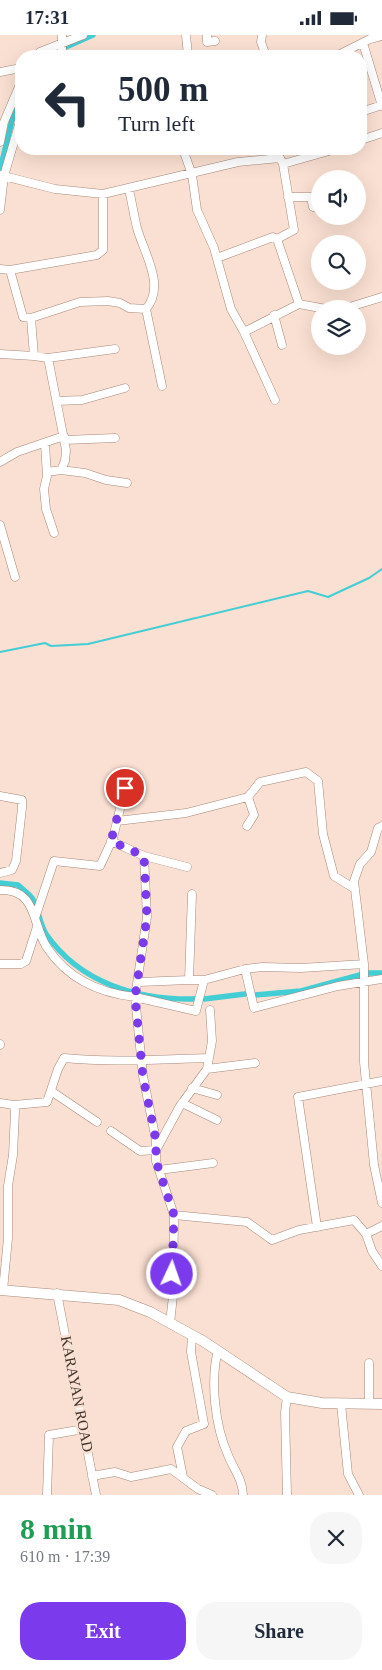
<!DOCTYPE html>
<html lang="en">
<head>
<meta charset="utf-8">
<style>
	:root { --surface:#fff; --page:#f6f6f7; --text:#1f2937; --muted:#747a83; --accent:#7c3aed }
	body { margin:0; font-family:"Times New Roman",serif; background:var(--page); color:var(--text); height:100vh; display:flex; flex-direction:column; font-size:19px; white-space:nowrap }
	* { box-sizing:border-box; margin:0 }
	p { font-size:16px; color:var(--muted) }
	.icon { flex:none; width:28px; height:28px; fill:none; stroke:currentColor; stroke-width:2; stroke-linecap:round; stroke-linejoin:round }
	.map { position:relative; height:1460px; overflow:hidden }
	.sheet { display:flex; flex-direction:column; background:var(--surface); flex:1 }
	.sheet>* { flex:none }
	.guide { position:absolute; left:15px; top:15px; width:352px; height:105px; border-radius:20px; box-shadow:0 5px 20px #0002; background:#fff; color:var(--text); overflow:hidden }
	.tools { position:absolute; left:311px; top:135px; display:grid; gap:10px }
	.tools a { display:grid; place-items:center; width:55px; height:55px; border-radius:50%; background:var(--surface); box-shadow:0 5px 20px #0002; font-size:25px }
	.pin { position:absolute; display:grid; place-items:center; width:42px; height:42px; color:#fff; margin:-21px; border:2px solid #fff; border-radius:50%; box-shadow:0 1px 5px #0007 }
	.me { position:absolute; width:55px; margin:-28px; rotate:3deg; stroke-linejoin:round; filter:drop-shadow(0 0 4px #0008) }
	.turn { display:flex; align-items:center; gap:18px; height:105px; padding:0 20px; font-size:22px }
	.turn .icon { width:65px; height:65px; stroke-width:2.5 }
	.turn b { display:block; font-size:35px; line-height:42px }
	.round { display:grid; place-items:center; flex:none; width:52px; height:52px; border-radius:20px; background:var(--page) }
	.summary { display:flex; align-items:center; justify-content:space-between; height:85px; padding:0 20px }
	h1 { font-size:30px; font-weight:700; line-height:38px; color:#1e9e55 }
	.cta { display:flex; gap:10px; margin-top:auto; padding:10px 20px }
	.cta a { flex:1; height:58px; border-radius:20px; background:var(--accent); color:#fff; font-size:20px; font-weight:700; line-height:58px; text-align:center }
	.cta a+a { background:var(--page); color:var(--text) }
	.status { display:flex; justify-content:space-between; align-items:center; height:35px; padding:0 25px; background:var(--surface); direction:ltr }
	.status svg { height:14px; fill:currentColor }
	.map>svg:first-child { display:block }
	.lines { fill:none; stroke-linecap:round; stroke-linejoin:round }
	.stream { stroke:#43cdd4; stroke-width:2 }
	.canal { stroke:#43cdd4; stroke-width:5.5 }
	.minor-casing { stroke:#a68879; stroke-width:9 }
	.major-casing { stroke:#a68879; stroke-width:11 }
	.minor { stroke:#fff; stroke-width:8 }
	.major { stroke:#fff; stroke-width:10 }
	.route { stroke:#7c3aed; stroke-width:9; stroke-dasharray:0 16.2 }
	.labels { text-anchor:middle; dominant-baseline:central; stroke-width:5; stroke-linejoin:round; paint-order:stroke }
	.street-label { font-size:15px; fill:#3e322b; stroke:#fae0d2 }
</style>
</head>
<body>
<div class="status"><b>17:31</b><svg viewBox="0 0 49 12"><path d="M0 12V9h3v3zM5 12V6h3v6zM10 12V3h3v9zM15 12V0h3v12zM26 1h20v11H26zM47 4h2v5h-2z"/></svg></div>
<div class="map">
<svg width="382" height="1460" viewBox="0 0 382 1460">
	<rect width="100%" height="100%" fill="#fae0d2"/>
	<g class="lines">
		<path class="stream" d="M0 617 45 608 51 611 88 609 308 556 328 562 369 543 382 534"/>
		<path class="canal" d="M66 12 93 0
			M47 21 57 16
			M0 135 13 81 21 62
			M0 848 18 850C22 854 28 858 32 863 39 874 39 888 46 899 80 948 137 965 194 964
			M255 960 301 956 367 938H382
			M204 964 245 959"/>
		<g class="minor-casing">
			<path id="minor" d="M62 0V21
				M186 0 188 21
				M207 0V7L215 6
				M262 0 261 7 266 21
				M363 8 382 71
				M37 21 40 17 83 0
				M336 21 370 4 382 1
				M0 37 21 33
				M361 77 382 70
				M361 105 382 98
				M0 107 4 87 21 47
				M183 114 192 140 197 175 214 213 231 274 244 297 299 269 326 274
				M283 129 294 195 277 204 299 269
				M0 140 55 154 103 159 238 127 280 123 283 129 336 114
				M288 162H311L313 172 320 174
				M0 175 4 141 21 83
				M217 223 273 202 277 204
				M0 234 10 235 23 282 31 283 34 321 48 323 66 415 65 426 61 435 47 437
				M10 235 97 220 103 215V159
				M146 274 162 351
				M343 274 382 262
				M274 280 282 310
				M31 283 80 267 108 266 120 268 129 273 146 274C166 251 144 218 137 193 134 181 132 167 129 155
				M244 297 275 365
				M0 319 34 321
				M48 323 115 314
				M57 366 82 365 125 353
				M65 405 115 403
				M45 409 47 441 44 454 46 474 54 498
				M0 427 17 417 64 401
				M61 435 85 438 106 445 127 448
				M0 490 15 542
				M0 761 22 765V773L16 826 12 835 0 838
				M248 762 260 747 306 737 318 746 323 799 334 841 355 854
				M117 786 186 778 248 762 254 780 247 791
				M382 791 378 793 371 817 360 829 354 846 364 929V1027L374 1130 382 1168
				M111 806 144 821 187 832
				M144 821 147 882 135 962 196 976 204 945 245 934 254 973 338 951 382 944
				M0 855C39 854 31 891 48 914 69 945 100 958 135 962L143 1041 156 1105V1126L174 1180 173 1261 170 1288
				M192 859 189 945H204
				M35 883 54 826 100 831 113 803 125 753
				M0 929H21L26 926 37 892
				M245 934 262 932 301 933 364 929
				M139 947 189 945
				M0 1009V1010
				M207 1034 255 1028
				M192 1053 217 1060
				M51 1056 97 1087
				M0 1068 14 1070 15 1076 13 1120 8 1151V1203L3 1255
				M182 1068 217 1085
				M14 1070 47 1067 58 1034 64 1023C112 1028 160 1024 209 1023
				M111 1096 140 1116 156 1115 180 1071 207 1034 212 1006 210 975
				M159 1135 213 1128
				M174 1180 247 1187 272 1205 299 1195 354 1185 366 1199
				M382 1191 366 1199 372 1216 382 1231
				M317 1192 298 1062 382 1046
				M57 1258 96 1460
				M218 1315C210 1346 215 1391 228 1420 233 1433 243 1445 243 1460
				M341 1369 348 1439 359 1460
				M369 1369V1328
				M92 1441 115 1437 131 1442 171 1434 198 1454 212 1460
				M183 1442 177 1412 186 1396 204 1389 191 1317 192 1300
				M47 1460 49 1400 84 1394
				M287 1460 285 1377 287 1362"/>
		</g>
		<g class="major-casing">
			<path id="major" d="M0 1255 119 1265 150 1277 203 1306 287 1362 322 1368 382 1369"/>
		</g>
		<use href="#minor" class="minor"/>
		<use href="#major" class="major"/>
	</g>
	<g class="lines">
		<path class="route" d="M125 753 111 806 144 821 147 882 135 962 143 1042 156 1105V1126L174 1180 172 1239"/>
	</g>
	<g class="labels">
		<g class="street-label">
			<text transform="translate(77 1359) rotate(79)">KARAYAN ROAD</text>
		</g>
	</g>
</svg>
<div class="tools">
<a><svg class="icon" aria-label="sound" viewBox="0 0 24 24"><path d="M4 9h4l5-4v14l-5-4H4zM17 9q2 3 0 6"/></svg></a>
<a><svg class="icon" aria-label="search" viewBox="0 0 24 24"><circle cx="10" cy="10" r="6"/><path d="M15 15l6 6"/></svg></a>
<a><svg class="icon" aria-label="layers" viewBox="0 0 24 24"><path d="M12 4l9 5-9 5-9-5zM3 14l9 5 9-5"/></svg></a>
</div>
<div class="pin" style="left:125px;top:753px;background:#d93025"><svg class="icon" aria-label="arrive" viewBox="0 0 24 24"><path d="M6 21V4h12l-3 4 3 4H6"/></svg></div>
<svg class="me" style="left:172px;top:1239px" viewBox="-20 -20 40 40"><circle r="17" fill="#7c3aed" stroke="#fff" stroke-width="3"/><path d="M0-11L8 9 0 5-8 9z" fill="#fff"/></svg>
<div class="guide">
<div class="turn"><svg class="icon" aria-label="left" viewBox="0 0 24 24"><path d="M17 20v-9H6M10 6l-5 5 5 5"/></svg><div><b>500 m</b>Turn left</div></div>
</div>
</div>
<section class="sheet">
<div class="summary"><div><h1>8 min</h1><p>610 m · 17:39</p></div><a class="round"><svg class="icon" aria-label="close" viewBox="0 0 24 24"><path d="M6 6l12 12M18 6L6 18"/></svg></a></div>
<div class="cta"><a>Exit</a><a>Share</a></div>
</section>
</body>
</html>
